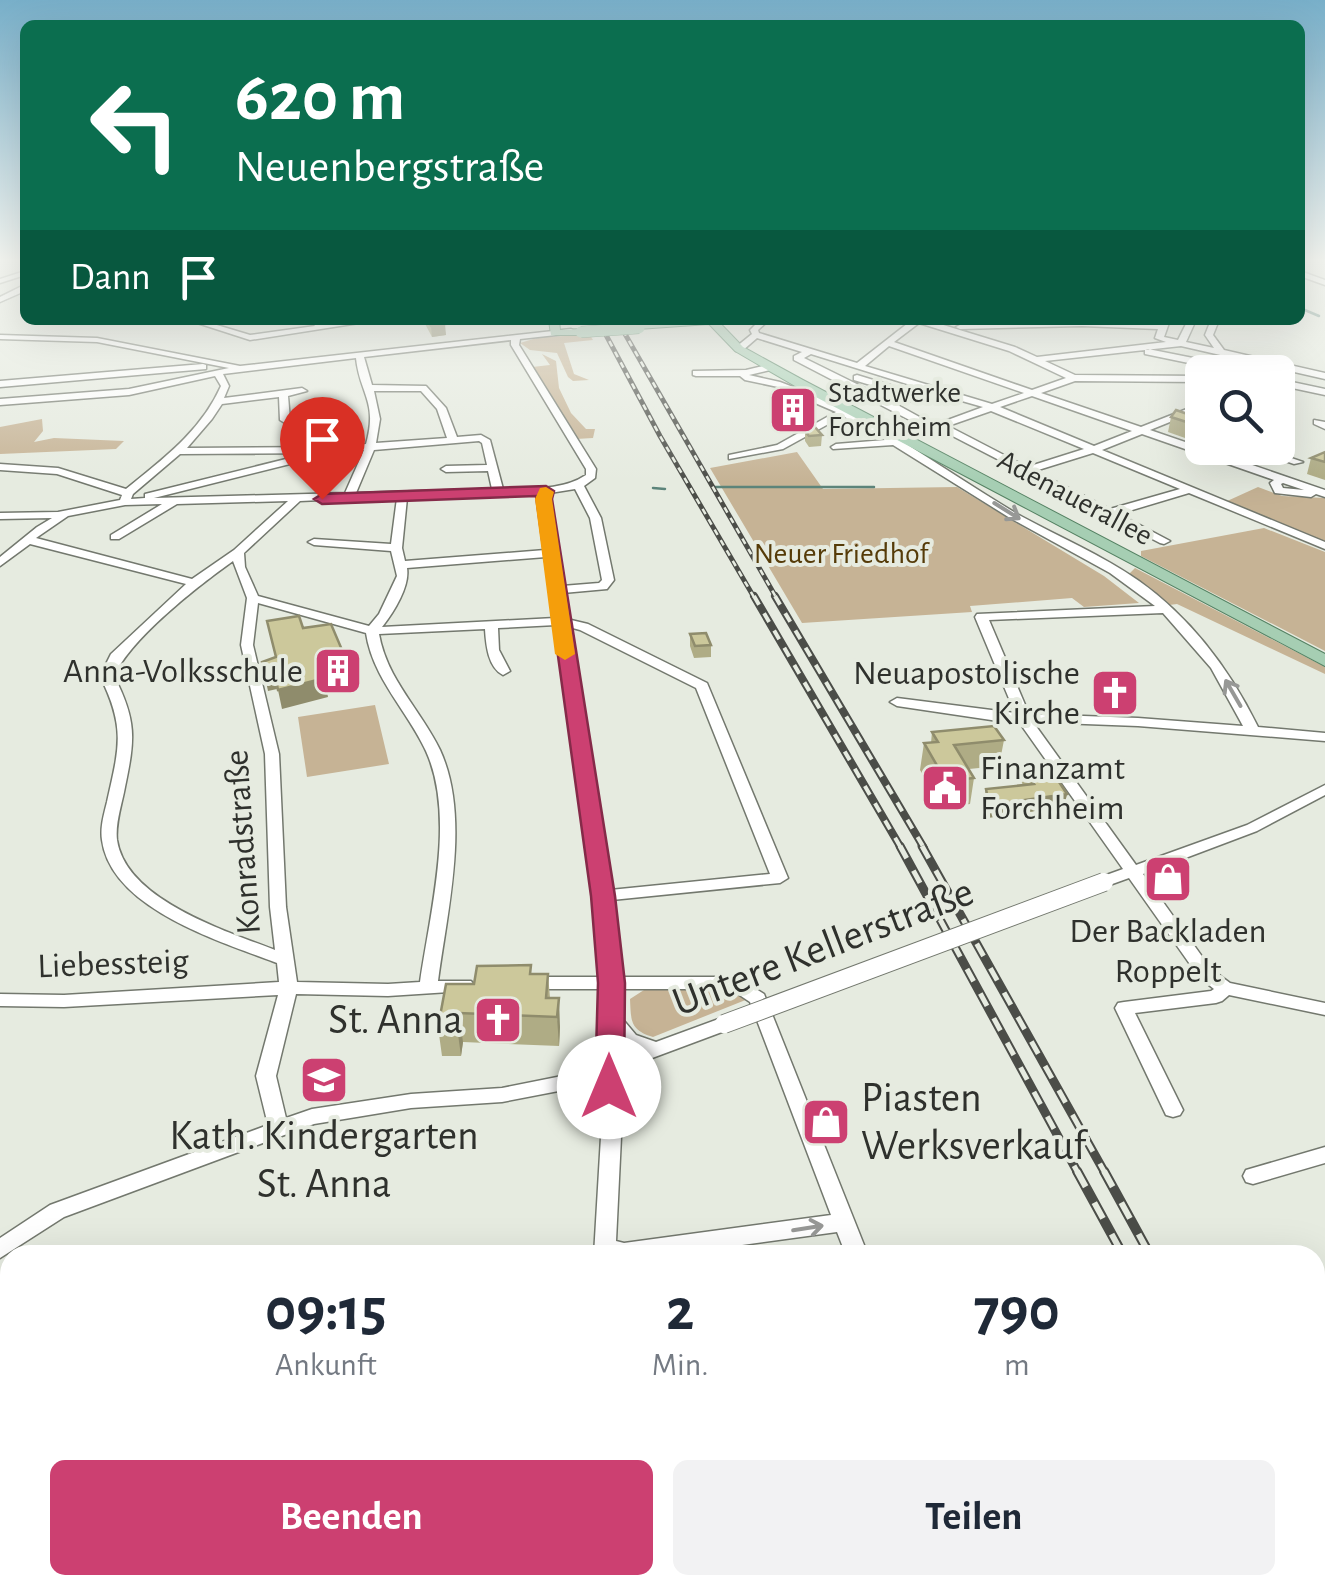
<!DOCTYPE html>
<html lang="de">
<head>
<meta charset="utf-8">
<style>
	:root { --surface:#fff; --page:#f2f2f3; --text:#1f2937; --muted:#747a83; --accent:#cc4071 }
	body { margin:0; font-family:"Alegreya Sans",sans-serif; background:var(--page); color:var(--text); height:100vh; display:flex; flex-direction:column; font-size:38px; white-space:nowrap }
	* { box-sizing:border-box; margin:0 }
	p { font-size:32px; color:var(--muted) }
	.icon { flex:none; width:55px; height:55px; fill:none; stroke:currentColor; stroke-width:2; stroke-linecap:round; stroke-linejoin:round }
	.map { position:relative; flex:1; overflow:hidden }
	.panel { position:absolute; left:0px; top:1245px; width:1325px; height:350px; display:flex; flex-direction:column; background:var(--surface); border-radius:30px 30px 0 0; box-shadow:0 10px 40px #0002 }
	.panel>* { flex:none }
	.banner { position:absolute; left:20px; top:20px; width:1285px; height:305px; border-radius:15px; box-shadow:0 10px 40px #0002; background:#0b6e4f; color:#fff; overflow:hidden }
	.buttons { position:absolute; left:1185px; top:355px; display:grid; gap:20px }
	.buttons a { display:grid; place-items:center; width:110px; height:110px; border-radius:15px; background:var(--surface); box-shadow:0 10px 40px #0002; font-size:50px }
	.pin { position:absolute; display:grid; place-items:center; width:85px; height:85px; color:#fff; margin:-102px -42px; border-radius:50% 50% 50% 0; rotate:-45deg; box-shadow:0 0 10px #0007 }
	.pin .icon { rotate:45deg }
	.me { position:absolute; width:110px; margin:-55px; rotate:0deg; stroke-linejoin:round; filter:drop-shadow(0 0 8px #0008) }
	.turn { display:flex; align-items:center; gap:35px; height:210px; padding:0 50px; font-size:45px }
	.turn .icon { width:130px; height:130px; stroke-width:2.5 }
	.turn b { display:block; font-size:70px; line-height:85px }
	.then { display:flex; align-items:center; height:95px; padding:0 50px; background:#0003; gap:20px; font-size:38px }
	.eta { display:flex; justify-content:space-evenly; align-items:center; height:170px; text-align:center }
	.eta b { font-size:60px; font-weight:600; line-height:70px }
	.primary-button { display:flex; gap:20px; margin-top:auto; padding:20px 50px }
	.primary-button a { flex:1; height:115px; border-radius:15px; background:var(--accent); color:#fff; font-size:40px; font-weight:600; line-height:115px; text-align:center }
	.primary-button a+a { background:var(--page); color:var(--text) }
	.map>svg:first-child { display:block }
	.green { fill:#c6b395 }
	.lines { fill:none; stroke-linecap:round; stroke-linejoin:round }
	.stream { stroke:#5c847a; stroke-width:2.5 }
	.river { fill:#70a79b; fill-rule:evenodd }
	.minor-casing { stroke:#73786e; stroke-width:3 }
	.major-casing { stroke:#558263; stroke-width:2 }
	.minor { fill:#fff; fill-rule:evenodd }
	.major { fill:#a6ceb3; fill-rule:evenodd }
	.rail-far3-casing { stroke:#4b4d48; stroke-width:5 }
	.rail-far2-casing { stroke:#4b4d48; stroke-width:8 }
	.rail-far1-casing { stroke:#4b4d48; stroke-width:9 }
	.rail-casing { stroke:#4b4d48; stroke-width:10 }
	.rail-far3 { stroke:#e6ebe0; stroke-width:2.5; stroke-dasharray:6; stroke-linecap:butt }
	.rail-far2 { stroke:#e6ebe0; stroke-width:4; stroke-dasharray:10; stroke-linecap:butt }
	.rail-far1 { stroke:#e6ebe0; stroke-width:5; stroke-dasharray:14; stroke-linecap:butt }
	.rail { stroke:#e6ebe0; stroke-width:6; stroke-dasharray:18; stroke-linecap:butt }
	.minor-bridge-casing { stroke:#73786e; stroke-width:20; stroke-linecap:butt }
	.major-bridge-casing { stroke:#558263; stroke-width:12; stroke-linecap:butt }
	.minor-bridge { stroke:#fff; stroke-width:18 }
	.major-bridge { stroke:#a6ceb3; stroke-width:11 }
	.wall { fill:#afac85 }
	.shaded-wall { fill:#8f8c6c }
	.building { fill:#ccc89b; stroke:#8f8c6c; stroke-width:2.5 }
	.oneway { stroke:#979896 }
	.route { fill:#cc4071; stroke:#852a49; stroke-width:2.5 }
	.slow { fill:#f59e0b }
	.labels { text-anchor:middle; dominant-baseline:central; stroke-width:8; stroke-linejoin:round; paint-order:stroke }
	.far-poi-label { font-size:30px; fill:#2f312d; stroke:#e6ebe0; text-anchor:start }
	.far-street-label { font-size:30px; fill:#2f312d; stroke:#e6ebe0 }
	.far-park-label { font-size:30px; fill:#553b08; stroke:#e6ebe0 }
	.poi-label { font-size:35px; fill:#2f312d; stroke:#e6ebe0; text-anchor:end }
	.street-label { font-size:35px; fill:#2f312d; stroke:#e6ebe0 }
	.near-street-label { font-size:42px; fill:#2f312d; stroke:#e6ebe0 }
	.near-poi-label { font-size:42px; fill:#2f312d; stroke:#e6ebe0; text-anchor:end }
</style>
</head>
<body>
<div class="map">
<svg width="1325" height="1595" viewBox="0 0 1325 1595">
	<rect width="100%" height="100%" fill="#e6ebe0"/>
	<path class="green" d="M590 335 593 340 564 343 574 374 589 380 573 381 568 377 557 353 530 350 520 343 540 337Z
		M542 354 556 361 559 388 571 413 586 429H595L593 438 576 439 532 367 550 365Z
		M42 419 43 431 34 442 54 438 124 441 116 449 0 454V427Z
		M797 452 823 489 957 487 1104 576 1139 603 1084 607 1072 598 970 606 972 612 802 623 710 468Z
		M1258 487 1282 496 1325 498V542L1225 502Z
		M1264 528 1325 552V651L1141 556V551Z
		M1135 568 1325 667V674L1177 604 1169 605 1129 574Z
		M375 705 389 764 307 777 298 717Z
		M733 989 748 999 653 1037C630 1030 631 1021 630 999L644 990Z"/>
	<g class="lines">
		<path class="stream" d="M1300 308 1319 316
			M715 487H874
			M653 488 665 489"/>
		<path class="river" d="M1254 365 1272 369 1274 372H1249L1247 369Z"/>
		<g class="minor-casing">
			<path id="minor" d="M1300 258H1314L1300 261Z
				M25 271V275L0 283V279Z
				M1300 271 1325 280V285L1300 276Z
				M22 286H25V291L0 302V297Z
				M188 320H200L250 335 315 326 312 322 314 320H319L323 325 358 320H378L250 340Z
				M760 320H769L758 330 759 333 857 363 912 320H927L1015 347 1037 357 1166 342 1155 338 1158 329 1082 326 960 329 956 327 960 325 1082 322 1160 325 1162 320H1170L1164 337 1178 340 1188 320H1196L1186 342 1214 348 1205 335 1211 320H1219L1213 335 1224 350 1325 373V379L1181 346 1045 361 1075 375 1202 376V382L1075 381 1041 393 1141 427 1202 403V409L1150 430 1325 490V497L1316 494 1311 497 1275 493 1270 483 1274 480 1142 434 1102 450 1325 542V549L1189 493 1119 514 1170 541 1164 544 1160 543 939 429 903 442C942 466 980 492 1019 515 1059 537 1102 555 1139 581 1191 618 1230 670 1258 727L1325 733V741L1138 726 1033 722 1136 865 1247 825 1325 785V795L1257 831 1143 874 1211 969 1230 983 1325 1003V1015L1229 995 1222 1001 1216 1003 1135 1013 1183 1110 1180 1115 1173 1117 1166 1115 1115 1008 1118 1003 1124 1002 1211 991 1214 989 1199 977 1129 878 1104 887 1098 886 1096 882 1098 878 1123 869 1019 722 998 721 897 706 890 702 897 698 1015 713 975 617 977 614 1155 606 1110 573 1010 518 893 445 833 449 831 447 836 444 885 440 843 416 783 449 729 459V455L777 445 836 412 778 387 745 380 740 376H696L693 375V371L746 370 767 365 771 368 770 370 749 375 780 382 814 395 896 438 925 428 794 360V356L802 352 757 338 742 351H736V347L752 334 750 330ZM919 323 1009 351 1066 378 1032 390 894 342ZM889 346 1024 393 992 404 865 366ZM811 354 936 393 885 398 804 358ZM1032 396 1132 431 1094 446 1000 407ZM948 397 983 407 934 425 894 403ZM991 411 1084 449 1027 467 948 426ZM1093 453 1180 489 1110 509 1035 471ZM1283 483 1304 490 1283 488 1281 484ZM1163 613 1211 668 1243 726 1138 718 1029 714 989 620Z
				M571 329 575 331 574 333 520 339 519 345 596 469 595 478 584 486 601 518 614 580 607 589 563 593 567 619 588 624 707 683 788 878 780 883 612 900 619 977H715L745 982 764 994 868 1255H846L837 1232 669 1255H594L601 1137V1077L569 1089 502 1102 411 1108 314 1124 64 1217 0 1258V1238L50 1205 268 1125 256 1076 278 995 64 1007 0 1006V994L64 995 279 982 277 963C222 942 111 909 102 840 100 828 104 814 107 802 119 748 126 728 100 676L111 654 186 584 30 544 0 566V557L37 527 52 518 0 519V513L58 512 120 500 122 495 57 474 0 470V464L58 468 126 489C163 459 201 431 221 386L215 376 129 395 0 405V399L129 389 229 368 97 342 0 339V335L97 338 240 366ZM511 340V345L586 469V475C562 491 530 488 503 489L490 440 481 435 457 437 446 408 426 386 372 385 364 357ZM356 358C360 395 378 401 366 444L332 447 187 448 212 419 222 404 279 397 280 420 285 423 290 420 288 396 307 391 302 388 224 398 229 386 223 374ZM374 391H421L437 409 447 438 376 443 380 419ZM479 441 482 443 487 465 446 466 441 469 446 472 488 471 492 489 356 493 374 450ZM364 450 345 493 154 498 310 459 311 457 306 454 145 494V498L131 499 133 494 180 454 332 453ZM575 489 590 518 602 580 599 583 562 586 548 499 550 493ZM539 494 538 499 545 550 405 561 402 548 407 498ZM397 498 391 544 314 539 308 542 314 545 391 551 397 576 379 614 369 626 258 596 245 567 244 553 300 501 343 499 348 502 353 499ZM288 501 234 550 192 579 36 538 68 516 125 505 162 504 111 535V539H119L177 504ZM546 557 555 618 382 627C394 612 410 586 407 568ZM233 561 247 598 241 645 265 754 270 907 275 950C226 931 126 900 117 840 115 823 122 804 125 787 135 739 137 721 114 676 131 638 198 586 233 561ZM258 603 366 633C373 679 407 710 426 751 456 817 430 912 420 982L388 984 297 982 286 907 279 754 253 645ZM556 625 595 896 602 977H528L522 979 519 983 522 987 528 989H602V1062L567 1075 502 1088 411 1094 312 1109 286 1118 276 1076 296 994 388 996 465 991 471 989 474 985 471 981H438C447 911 471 817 440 750 421 710 387 680 379 634L485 629C486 645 488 667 503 675L510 671 499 650 498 628ZM569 627 580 630 696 688 770 874 610 890ZM620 989H715L735 992 750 1002 831 1215 624 1243 616 1241 621 1137 620 1070 730 1029 733 1024 730 1019 724 1017 656 1042 636 1035 620 1016ZM620 1042 636 1050 620 1055Z
				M1148 349 1208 361 1212 364 1208 367 1145 354V350Z
				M203 364 206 365V369L0 387V381Z
				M857 375 893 386 895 388 890 391 854 380V376Z
				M1278 379 1325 389V395L1278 385Z
				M1314 420 1325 422V429L1314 424Z
				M1248 448H1262L1303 462 1294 464Z
				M1325 1147V1163L1253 1184 1246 1182 1243 1176 1246 1170Z
				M10 1374V1396L0 1399V1377Z
				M327 1585H362L358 1595H323Z
				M691 1585H717V1595H691Z
				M973 1585H999L1002 1595H976Z"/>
		</g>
		<g class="major-casing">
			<path id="major" d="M549 320H559L560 330 581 329 586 332 581 335H551Z
				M678 320H717L743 347 803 380 1325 654V666L795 386 735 351 709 324 638 329 633 326 638 323Z"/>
		</g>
		<use href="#minor" class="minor"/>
		<use href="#major" class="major"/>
		<g class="rail-far3-casing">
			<path id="rail-far3" d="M598 320 660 436 755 599
				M617 320 777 599"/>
		</g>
		<g class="rail-far2-casing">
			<path id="rail-far2" d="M754 596 901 848
				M775 596 924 848"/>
		</g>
		<g class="rail-far1-casing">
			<path id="rail-far1" d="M900 846 1078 1173
				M922 846 1105 1173"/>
		</g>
		<g class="rail-casing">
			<path id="rail" d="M1077 1171 1123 1255
				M1104 1171 1150 1255
				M1315 1549 1325 1567
				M1315 1581 1323 1595
				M1287 1585 1292 1595"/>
		</g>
		<use href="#rail-far3" class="rail-far3"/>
		<use href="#rail-far2" class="rail-far2"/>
		<use href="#rail-far1" class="rail-far1"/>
		<use href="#rail" class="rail"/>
		<g class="minor-bridge-casing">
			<path id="minor-bridge" d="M724 1024 1104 882"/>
		</g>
		<g class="major-bridge-casing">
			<path id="major-bridge" d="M581 332 639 328"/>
		</g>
		<use href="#minor-bridge" class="minor-bridge"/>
		<use href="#major-bridge" class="major-bridge"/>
	</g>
	<path class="wall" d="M423 320H442L446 335 432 337Z
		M778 393 811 409 810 419H805V425L797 430 777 403Z
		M1171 417 1202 419V444L1168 432Z
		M805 431 822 435 821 446 809 447 805 441Z
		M1325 452V480L1307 474 1311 458Z
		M690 634 711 645V657L694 658 690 646Z
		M932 732 1004 740 999 766 969 769 974 778 970 804 942 807 920 770 924 743H931Z
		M1023 768 1067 794 1064 807 987 818 984 802 986 789 1023 785 1021 781Z
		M531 974H548L550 998 560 1027 559 1046 463 1042 461 1056H442L438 1027 474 984Z"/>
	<path class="shaded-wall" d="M445 324 446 335 432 337 431 326Z
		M806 415 805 425 797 430V420Z
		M348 664 351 683 326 686 328 697 282 709 278 690 322 668Z
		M274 670 277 689 268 691 264 672Z
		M1067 794 1064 807 987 818 989 805Z
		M559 998 560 1027 559 1046 557 1017Z
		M459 1013 463 1042 461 1056 457 1027Z"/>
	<path class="building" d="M428 320H442L445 324 431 326Z
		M797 392 811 409H802L806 415 797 420 778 393Z
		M1176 410 1202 419V427L1171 417Z
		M814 426 822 435 809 436 805 431Z
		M1325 452V462L1311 458Z
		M299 616 303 628 331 624 348 664 322 668 325 678 278 690 274 670 264 672 262 662 276 657 267 621Z
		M706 633 711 645 695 646 690 634Z
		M994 726 1004 740 954 745 974 778 946 781 924 743 938 742 932 732Z
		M1045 761 1067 794 989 805 986 789 1034 784 1023 768Z
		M531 965 530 974H548L546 998H559L557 1017 459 1013 457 1027H438L446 984H474L477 966Z"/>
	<defs><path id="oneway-shaft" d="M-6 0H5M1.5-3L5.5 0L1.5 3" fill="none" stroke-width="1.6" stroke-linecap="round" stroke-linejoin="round" transform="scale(2.5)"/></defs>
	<g class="oneway">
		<use href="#oneway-shaft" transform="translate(1007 511) rotate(32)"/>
		<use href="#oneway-shaft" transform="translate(1233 693) rotate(-120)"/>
		<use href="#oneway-shaft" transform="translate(808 1228) rotate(-9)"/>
	</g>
	<linearGradient id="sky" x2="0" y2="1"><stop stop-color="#78afc9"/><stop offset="0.54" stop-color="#f4f6f1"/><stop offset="1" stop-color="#f4f6f1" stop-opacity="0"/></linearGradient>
	<rect width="1325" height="482" fill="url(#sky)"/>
	<path class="route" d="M546 486 554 491 552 499 615 896 625 983 624 1087 620 1095 609 1098 599 1095 595 1087 598 983 591 896 536 496 322 504 314 499 322 494Z"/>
	<path class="slow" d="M546 487 554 492 552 499 575 654 565 660 555 654 535 499 540 488Z"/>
	<defs>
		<g id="building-square" transform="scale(2.5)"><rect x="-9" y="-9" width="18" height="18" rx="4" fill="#cc4071" stroke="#e6ebe0"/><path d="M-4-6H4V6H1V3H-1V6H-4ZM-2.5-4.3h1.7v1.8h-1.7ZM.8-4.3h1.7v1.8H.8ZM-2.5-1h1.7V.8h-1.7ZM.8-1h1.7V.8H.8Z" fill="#fff"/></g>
		<g id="church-square" transform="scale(2.5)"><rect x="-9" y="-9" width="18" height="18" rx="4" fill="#cc4071" stroke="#e6ebe0"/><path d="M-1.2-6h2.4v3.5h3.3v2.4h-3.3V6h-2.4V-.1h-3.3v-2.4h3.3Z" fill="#fff"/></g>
		<g id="civic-square" transform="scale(2.5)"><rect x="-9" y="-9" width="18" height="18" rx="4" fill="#cc4071" stroke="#e6ebe0"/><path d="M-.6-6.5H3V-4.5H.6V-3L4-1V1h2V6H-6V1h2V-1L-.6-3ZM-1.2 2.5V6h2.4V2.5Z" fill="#fff"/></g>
		<g id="shop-square" transform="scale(2.5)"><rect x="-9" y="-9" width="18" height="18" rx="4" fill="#cc4071" stroke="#e6ebe0"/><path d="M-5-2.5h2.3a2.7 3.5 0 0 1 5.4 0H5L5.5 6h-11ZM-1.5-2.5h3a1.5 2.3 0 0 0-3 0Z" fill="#fff"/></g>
		<g id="school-square" transform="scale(2.5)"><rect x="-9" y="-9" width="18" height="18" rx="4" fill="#cc4071" stroke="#e6ebe0"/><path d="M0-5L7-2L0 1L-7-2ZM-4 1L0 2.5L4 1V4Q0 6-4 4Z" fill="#fff"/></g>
	</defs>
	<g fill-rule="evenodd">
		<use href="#building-square" x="793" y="410"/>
		<use href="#building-square" x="338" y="671"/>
		<use href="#church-square" x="1115" y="693"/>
		<use href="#civic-square" x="945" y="788"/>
		<use href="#shop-square" x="1168" y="879"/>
		<use href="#church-square" x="498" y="1020"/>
		<use href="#school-square" x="324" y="1080"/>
		<use href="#shop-square" x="826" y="1122"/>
	</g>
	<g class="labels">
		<g class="far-poi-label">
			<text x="828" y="393">Stadtwerke<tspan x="828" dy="34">Forchheim</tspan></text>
		</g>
		<g class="far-street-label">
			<text transform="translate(1075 498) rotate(28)">Adenauerallee</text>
		</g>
		<g class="far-park-label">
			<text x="841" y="554">Neuer Friedhof</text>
		</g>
		<g class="poi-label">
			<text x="303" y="671">Anna-Volksschule</text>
			<text x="1080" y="673">Neuapostolische<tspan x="1080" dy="40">Kirche</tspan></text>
			<text x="980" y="768" text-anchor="start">Finanzamt<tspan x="980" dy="40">Forchheim</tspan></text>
			<text x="1168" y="931" text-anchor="middle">Der Backladen<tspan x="1168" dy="40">Roppelt</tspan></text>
		</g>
		<g class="street-label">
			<text transform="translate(243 842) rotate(-94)">Konradstraße</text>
			<text transform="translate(113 964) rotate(-2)">Liebessteig</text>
		</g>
		<g class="near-street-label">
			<text transform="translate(823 947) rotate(-21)">Untere Kellerstraße</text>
		</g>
		<g class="near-poi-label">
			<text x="463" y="1020">St. Anna</text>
			<text x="861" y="1098" text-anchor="start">Piasten<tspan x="861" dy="48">Werksverkauf</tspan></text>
			<text x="324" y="1136" text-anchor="middle">Kath. Kindergarten<tspan x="324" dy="48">St. Anna</tspan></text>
		</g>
	</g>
</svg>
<div class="buttons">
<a><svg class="icon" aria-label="search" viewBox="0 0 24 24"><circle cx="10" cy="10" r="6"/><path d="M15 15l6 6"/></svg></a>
</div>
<div class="pin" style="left:322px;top:499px;background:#d93025"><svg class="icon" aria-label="arrive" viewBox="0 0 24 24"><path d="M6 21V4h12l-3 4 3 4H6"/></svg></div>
<svg class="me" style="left:609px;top:1087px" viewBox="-20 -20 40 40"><circle r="19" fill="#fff"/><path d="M0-13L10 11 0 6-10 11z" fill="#cc4071"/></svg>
<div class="banner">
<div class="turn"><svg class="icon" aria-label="left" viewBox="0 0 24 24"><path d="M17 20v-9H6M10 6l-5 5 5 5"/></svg><div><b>620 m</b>Neuenbergstraße</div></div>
<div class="then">Dann<svg class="icon" aria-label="arrive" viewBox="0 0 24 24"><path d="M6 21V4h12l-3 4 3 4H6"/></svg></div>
</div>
<section class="panel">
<div class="eta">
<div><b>09:15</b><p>Ankunft</p></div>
<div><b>2</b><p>Min.</p></div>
<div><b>790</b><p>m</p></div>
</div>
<div class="primary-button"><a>Beenden</a><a>Teilen</a></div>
</section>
</div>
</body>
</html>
